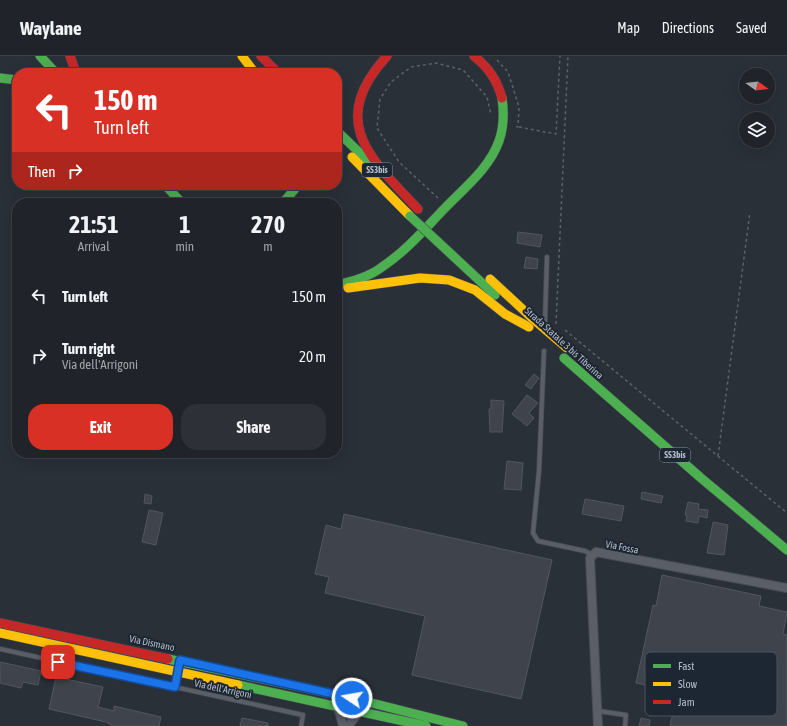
<!DOCTYPE html>
<html lang="en">
<head>
<meta charset="utf-8">
<style>
	:root { --surface:#20242a; --page:#2d3036; --text:#f1f3f6; --muted:#a2a4a8; --line:#3d4147; --accent:#d93025 }
	body { margin:0; font-family:"Asap Condensed",sans-serif; background:var(--page); color:var(--text); height:100vh; display:flex; flex-direction:column; font-size:15px; white-space:nowrap }
	* { box-sizing:border-box; margin:0 }
	p { font-size:13px; color:var(--muted) }
	.icon { flex:none; width:22px; height:22px; fill:none; stroke:currentColor; stroke-width:2; stroke-linecap:round; stroke-linejoin:round }
	.map { position:relative; flex:1; overflow:hidden }
	.side { position:absolute; left:12px; top:142px; width:330px; height:260px; display:flex; flex-direction:column; background:var(--surface); border-radius:16px; box-shadow:0 4px 16px #0002,0 0 0 1px var(--line) }
	.side>* { flex:none }
	.hud { position:absolute; left:12px; top:12px; width:330px; height:122px; border-radius:16px; box-shadow:0 4px 16px #0002,0 0 0 1px var(--line); background:#d93025; color:#fff; overflow:hidden }
	.needle { width:26px; rotate:104deg }
	.tools { position:absolute; left:739px; top:12px; display:grid; gap:8px }
	.tools a { display:grid; place-items:center; width:36px; height:36px; border-radius:50%; background:var(--surface); box-shadow:0 4px 16px #0002,0 0 0 1px var(--line); font-size:20px }
	.pin { position:absolute; display:grid; place-items:center; width:34px; height:34px; color:#fff; margin:-17px; border-radius:8px; box-shadow:0 2px 6px #0006 }
	.me { position:absolute; width:44px; margin:-22px; rotate:282deg; stroke-linejoin:round; filter:drop-shadow(0 0 3px #0008) }
	.turn { display:flex; align-items:center; gap:14px; height:84px; padding:0 16px; font-size:18px }
	.turn .icon { width:52px; height:52px; stroke-width:2.5 }
	.turn b { display:block; font-size:28px; line-height:34px }
	.then { display:flex; align-items:center; height:38px; padding:0 16px; background:#0003; gap:8px; font-size:15px }
	.eta { display:flex; justify-content:space-evenly; align-items:center; height:68px; text-align:center }
	.eta b { font-size:24px; font-weight:700; line-height:28px }
	.primary-button { display:flex; gap:8px; margin-top:auto; padding:8px 16px }
	.primary-button a { flex:1; height:46px; border-radius:16px; background:var(--accent); color:#fff; font-size:16px; font-weight:700; line-height:46px; text-align:center }
	.primary-button a+a { background:var(--page); color:var(--text) }
	ul { padding:0; list-style:none }
	li { display:flex; align-items:center; gap:12px; height:60px; padding:0 16px }
	li div { flex:1 }
	li b { display:block; font-size:15px }
	li em { font-style:normal }
	header { display:flex; align-items:center; gap:24px; box-sizing:border-box; height:56px; padding:0 20px; background:var(--surface); border-bottom:1px solid var(--line) }
	header strong { font-size:19px }
	nav { display:flex; gap:22px; margin-inline-start:auto; font-size:14px }
	.map>svg:first-child { display:block }
	.building { fill:#3f444c; stroke:#52575f }
	.lines { fill:none; stroke-linecap:round; stroke-linejoin:round }
	.lane-casing { stroke:#484c55; stroke-width:5.5 }
	.street-casing { stroke:#484c55; stroke-width:10 }
	.fast-casing { stroke:#484c55; stroke-width:10 }
	.slow-casing { stroke:#484c55; stroke-width:10 }
	.jam-casing { stroke:#484c55; stroke-width:10 }
	.path { stroke:#5c6268; stroke-width:1.5; stroke-dasharray:3 3; stroke-linecap:butt }
	.lane { stroke:#5a5e66; stroke-width:4 }
	.street { stroke:#5a5e66; stroke-width:8 }
	.fast { stroke:#4caf50; stroke-width:9 }
	.slow { stroke:#ffc107; stroke-width:9 }
	.jam { stroke:#c62828; stroke-width:9 }
	.fast-bridge-casing { stroke:#474c53; stroke-width:10; stroke-linecap:butt }
	.slow-bridge-casing { stroke:#474c53; stroke-width:10; stroke-linecap:butt }
	.fast-bridge { stroke:#4caf50; stroke-width:9 }
	.slow-bridge { stroke:#ffc107; stroke-width:9 }
	.route-casing { stroke:#114b97; stroke-width:10 }
	.route { stroke:#1a73e8; stroke-width:7 }
	.labels { text-anchor:middle; dominant-baseline:central; stroke-width:4; stroke-linejoin:round; paint-order:stroke }
	.shield { fill:#1d2633; stroke:#878f9c; stroke-width:1 }
	.shield-label { font-size:9px; font-weight:bold; fill:#b4bcc9 }
	.street-label { font-size:10px; fill:#b4bcc9; stroke:#1d2633 }
	.key { fill:#1d2633; stroke:#4a5360; stroke-width:1 }
	.key-label { font-size:11px; fill:#b4bcc9 }
</style>
</head>
<body>
<header>
<strong>Waylane</strong>
<nav><a>Map</a><a>Directions</a><a>Saved</a></nav>
</header>
<div class="map">
<svg width="787" height="670" viewBox="0 0 787 670">
	<rect width="100%" height="100%" fill="#2a3038"/>
	<path class="building" d="M518 176 542 179 540 191 517 187Z
		M526 201 538 203 537 213 524 212Z
		M534 318 539 322 531 333 525 329Z
		M527 339 538 347 529 357 534 362 527 370 512 358Z
		M491 344 504 345 502 376H490L489 353H491Z
		M507 405 523 407 521 434 504 433Z
		M642 436 663 440 661 447 641 443Z
		M145 438 152 440 151 448 144 447Z
		M585 443 624 450 621 465 582 458Z
		M688 446 699 448 698 453 708 454 707 462 699 460 698 467 686 465 687 459H685Z
		M149 454 163 457 156 489 142 486Z
		M344 458 552 504 521 643 412 619 425 560 325 537 329 521 315 518 326 469 341 473Z
		M713 466 728 469 724 499 707 497Z
		M662 519 761 540 759 550 787 556 783 578 787 579V670H670L678 636 636 627 653 549 656 550Z
		M0 606 41 615 38 629 23 626 21 632 0 627Z
		M56 621 103 631 98 651 114 655V650L161 661 159 670H113L106 666 49 653Z
		M242 662 268 667V670H240Z
		M641 662 650 664 649 670H639Z"/>
	<g class="lines">
		<g class="lane-casing">
			<path id="lane" d="M545 265 547 201
				M544 295 539 415 533 477 538 485 585 495 593 499
				M0 593 303 659 301 670
				M175 631 178 617
				M598 655 626 659 625 670"/>
		</g>
		<g class="street-casing">
			<path id="street" d="M336 649 340 658 343 670
				M348 670 360 655
				M598 670 590 502 596 496 787 532"/>
		</g>
		<g class="fast-casing">
			<path id="fast" d="M40 0 56 17
				M0 22 17 24
				M337 75 368 105
				M165 129 182 147
				M283 147 298 129
				M437 185 495 239
				M337 229C353 225 369 221 382 211 406 195 424 174 444 153 464 132 489 113 499 85 504 71 504 56 502 42
				M564 302 701 422 787 494
				M168 603 352 642 463 670
				M238 629 426 670"/>
		</g>
		<g class="slow-casing">
			<path id="slow" d="M242 0 255 17
				M352 101 410 160
				M490 223 532 262
				M348 232 420 222 449 224 475 234 505 258 529 271
				M0 577 238 629"/>
		</g>
		<g class="jam-casing">
			<path id="jam" d="M70 0 76 17
				M261 0 278 17
				M387 0C327 66 370 102 418 153
				M474 0C489 12 497 24 502 42
				M0 567 168 603"/>
		</g>
		<path class="path" d="M497 4 508 16 519 51 518 71 514 70
			M519 71 556 78 560 0
			M438 142 399 106 377 72 380 43 391 26 411 11 436 7 463 14 487 41 491 59
			M556 268 568 0
			M565 274 787 457
			M718 400 750 156"/>
		<use href="#lane" class="lane"/>
		<use href="#street" class="street"/>
		<use href="#fast" class="fast"/>
		<use href="#slow" class="slow"/>
		<use href="#jam" class="jam"/>
		<g class="fast-bridge-casing">
			<path id="fast-bridge" d="M410 160 437 185"/>
		</g>
		<g class="slow-bridge-casing">
			<path id="slow-bridge" d="M532 262 567 292"/>
		</g>
		<use href="#fast-bridge" class="fast-bridge"/>
		<use href="#slow-bridge" class="slow-bridge"/>
	</g>
	<g class="lines">
		<g class="route-casing">
			<path id="route" d="M58 606 175 631 180 604 352 642"/>
		</g>
		<use href="#route" class="route"/>
	</g>
	<g class="labels">
		<g class="shield">
			<rect x="362" y="107" width="30" height="14" rx="3"/>
			<rect x="660" y="392" width="30" height="14" rx="3"/>
		</g>
		<g class="shield-label">
			<text x="377" y="114">SS3bis</text>
			<text x="675" y="399">SS3bis</text>
		</g>
		<g class="street-label">
			<text transform="translate(564 287) rotate(42)">Strada Statale 3 bis Tiberina</text>
			<text transform="translate(622 491) rotate(11)">Via Fossa</text>
			<text transform="translate(152 587) rotate(12)">Via Dismano</text>
			<text transform="translate(223 633) rotate(12)">Via dell'Arrigoni</text>
		</g>
	</g>
	<rect x="645" y="596" width="132" height="64" rx="6" class="key"/>
	<rect x="653" y="608" width="18" height="4" fill="#4caf50"/>
	<rect x="653" y="626" width="18" height="4" fill="#ffc107"/>
	<rect x="653" y="644" width="18" height="4" fill="#c62828"/>
	<g class="key-label">
		<text x="678" y="614">Fast</text>
		<text x="678" y="632">Slow</text>
		<text x="678" y="650">Jam</text>
	</g>
</svg>
<div class="tools">
<a><svg class="needle" viewBox="-14 -14 28 28"><path d="M0-13l5 13h-10z" fill="#e53935"/><path d="M0 13l5-13h-10z" fill="#a2a4a8"/></svg></a>
<a><svg class="icon" aria-label="layers" viewBox="0 0 24 24"><path d="M12 4l9 5-9 5-9-5zM3 14l9 5 9-5"/></svg></a>
</div>
<div class="pin" style="left:58px;top:606px;background:#d93025"><svg class="icon" aria-label="arrive" viewBox="0 0 24 24"><path d="M6 21V4h12l-3 4 3 4H6"/></svg></div>
<svg class="me" style="left:352px;top:642px" viewBox="-20 -20 40 40"><circle r="17" fill="#1a73e8" stroke="#fff" stroke-width="3"/><path d="M0-11L8 9 0 5-8 9z" fill="#fff"/></svg>
<div class="hud">
<div class="turn"><svg class="icon" aria-label="left" viewBox="0 0 24 24"><path d="M17 20v-9H6M10 6l-5 5 5 5"/></svg><div><b>150 m</b>Turn left</div></div>
<div class="then">Then<svg class="icon" aria-label="right" viewBox="0 0 24 24"><path d="M7 20v-9h11M14 6l5 5-5 5"/></svg></div>
</div>
<section class="side">
<div class="eta">
<div><b>21:51</b><p>Arrival</p></div>
<div><b>1</b><p>min</p></div>
<div><b>270</b><p>m</p></div>
</div>
<ul>
<li><svg class="icon" aria-label="left" viewBox="0 0 24 24"><path d="M17 20v-9H6M10 6l-5 5 5 5"/></svg><div><b>Turn left</b></div><em>150 m</em></li>
<li><svg class="icon" aria-label="right" viewBox="0 0 24 24"><path d="M7 20v-9h11M14 6l5 5-5 5"/></svg><div><b>Turn right</b><p>Via dell'Arrigoni</p></div><em>20 m</em></li>
</ul>
<div class="primary-button"><a>Exit</a><a>Share</a></div>
</section>
</div>
</body>
</html>
